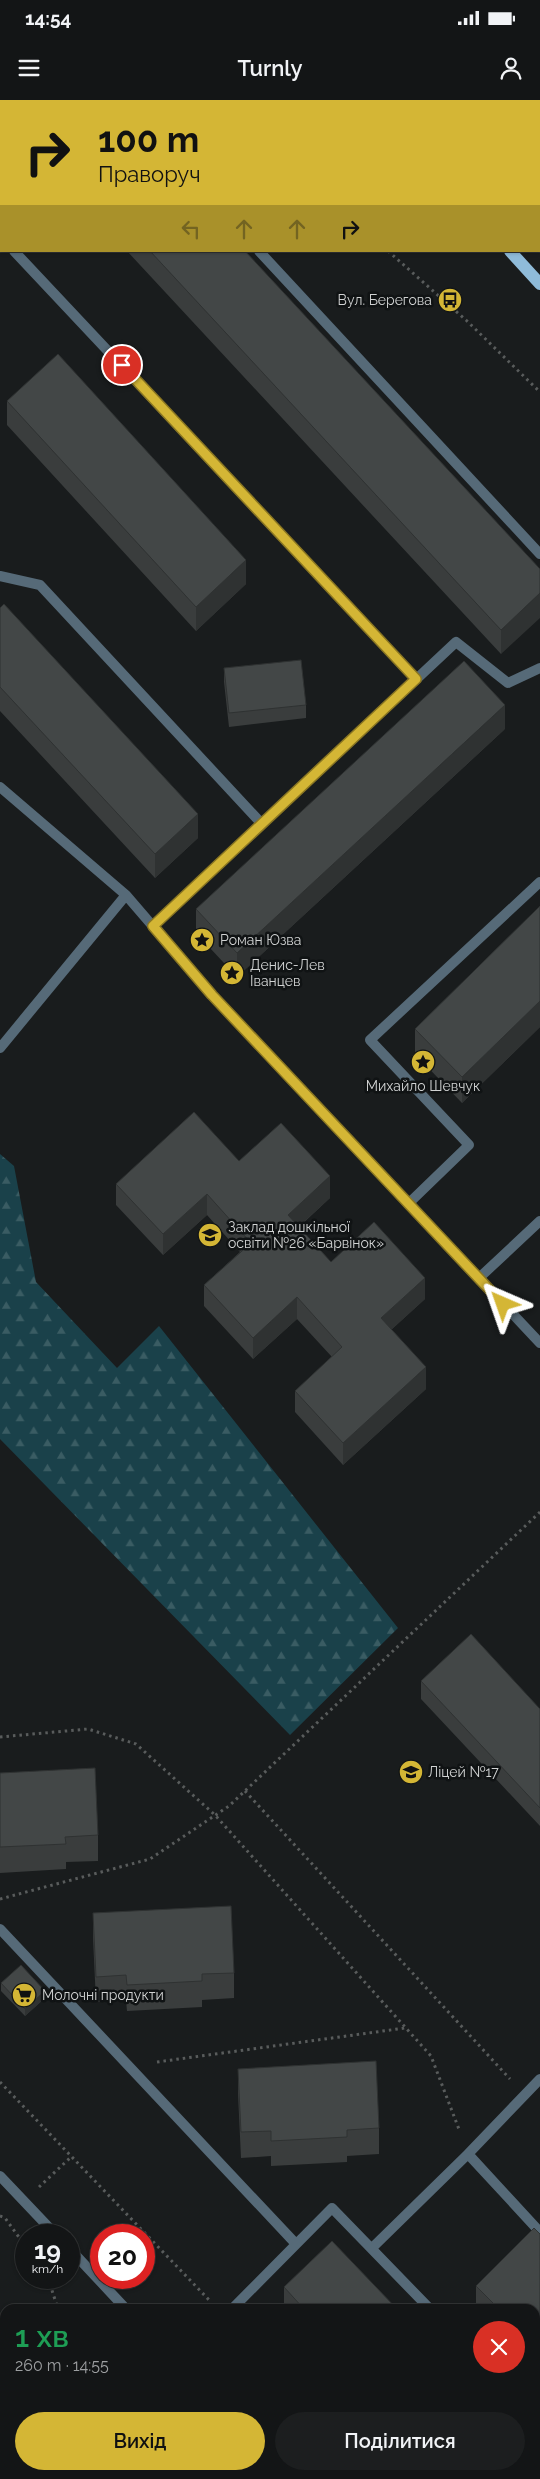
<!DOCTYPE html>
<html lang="uk">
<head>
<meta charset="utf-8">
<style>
	:root { --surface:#131516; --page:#1c1e1f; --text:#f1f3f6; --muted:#9d9fa1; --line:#323435; --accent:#d4b635 }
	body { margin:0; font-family:Raleway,sans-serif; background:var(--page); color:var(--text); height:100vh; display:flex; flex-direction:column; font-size:19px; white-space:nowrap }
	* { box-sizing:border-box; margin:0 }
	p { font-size:16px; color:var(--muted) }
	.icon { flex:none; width:28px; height:28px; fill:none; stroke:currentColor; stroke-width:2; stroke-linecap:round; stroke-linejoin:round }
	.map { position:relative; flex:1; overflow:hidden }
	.panel { position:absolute; left:0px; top:2204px; width:540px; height:176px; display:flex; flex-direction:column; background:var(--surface); border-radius:15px 15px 0 0; box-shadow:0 1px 4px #0004,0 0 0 1px var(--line) }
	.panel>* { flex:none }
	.banner { position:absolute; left:0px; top:0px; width:540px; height:152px; box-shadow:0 1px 4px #0004,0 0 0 1px var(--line); background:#d4b635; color:#111; overflow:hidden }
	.speed { position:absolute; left:15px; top:2124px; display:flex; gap:10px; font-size:25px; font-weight:700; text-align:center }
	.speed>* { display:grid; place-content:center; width:65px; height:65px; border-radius:50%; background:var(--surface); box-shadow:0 1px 4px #0004,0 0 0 1px var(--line); line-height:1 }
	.speed small { font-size:12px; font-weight:400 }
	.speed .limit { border:8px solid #d22; background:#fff; color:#111 }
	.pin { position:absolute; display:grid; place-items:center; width:42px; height:42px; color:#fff; margin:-21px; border:2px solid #fff; border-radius:50%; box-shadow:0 1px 5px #0007 }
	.me { position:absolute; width:55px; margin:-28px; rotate:317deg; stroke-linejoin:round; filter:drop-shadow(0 0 4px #0008) }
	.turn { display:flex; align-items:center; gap:18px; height:105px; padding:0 15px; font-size:22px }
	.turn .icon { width:65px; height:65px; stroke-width:2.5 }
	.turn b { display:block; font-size:35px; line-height:42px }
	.lanes { display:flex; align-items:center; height:48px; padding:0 15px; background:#0003; justify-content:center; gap:25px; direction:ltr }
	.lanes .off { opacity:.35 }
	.round { display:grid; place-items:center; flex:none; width:52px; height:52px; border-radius:26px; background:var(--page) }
	.head { display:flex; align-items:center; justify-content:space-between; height:85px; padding:0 15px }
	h1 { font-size:30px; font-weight:600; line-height:38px; color:#1e9e55 }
	.primary-button { display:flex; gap:10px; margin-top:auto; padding:10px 15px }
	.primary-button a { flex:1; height:58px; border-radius:30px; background:var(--accent); color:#111; font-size:20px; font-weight:600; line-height:58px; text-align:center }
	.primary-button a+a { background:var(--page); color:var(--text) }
	.status { display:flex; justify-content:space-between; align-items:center; height:35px; padding:0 25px; background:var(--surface); direction:ltr }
	.status svg { height:14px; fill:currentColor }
	header { display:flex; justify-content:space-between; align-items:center; height:65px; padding:0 15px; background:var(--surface); font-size:22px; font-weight:600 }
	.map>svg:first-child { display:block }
	.forest { fill:url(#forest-firs) }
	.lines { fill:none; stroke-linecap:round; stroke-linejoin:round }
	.path { stroke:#595c5c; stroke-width:3; stroke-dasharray:2.5 4; stroke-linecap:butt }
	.service { stroke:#566a78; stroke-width:10 }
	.minor { stroke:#566a78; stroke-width:10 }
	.primary { stroke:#8fbbd9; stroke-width:12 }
	.wall { fill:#3a3d3d }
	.shaded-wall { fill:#2f3232 }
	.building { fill:#434747; stroke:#2f3232 }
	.route-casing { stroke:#8a7622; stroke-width:12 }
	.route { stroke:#d4b635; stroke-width:9 }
	.labels { text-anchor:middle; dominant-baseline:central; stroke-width:5; stroke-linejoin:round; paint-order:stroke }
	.poi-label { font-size:14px; fill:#d1d3d3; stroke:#101314; text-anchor:start }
</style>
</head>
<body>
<div class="status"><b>14:54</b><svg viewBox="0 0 49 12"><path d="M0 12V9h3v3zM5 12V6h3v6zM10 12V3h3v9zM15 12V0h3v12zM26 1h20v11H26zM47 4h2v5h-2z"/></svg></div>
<header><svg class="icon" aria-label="menu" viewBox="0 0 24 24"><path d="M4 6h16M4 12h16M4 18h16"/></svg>Turnly<svg class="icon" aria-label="person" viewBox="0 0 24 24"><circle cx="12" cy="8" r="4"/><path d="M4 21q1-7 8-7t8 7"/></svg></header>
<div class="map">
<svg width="540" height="2379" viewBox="0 0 540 2379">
	<defs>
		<pattern id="forest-firs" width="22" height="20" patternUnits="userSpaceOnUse" patternTransform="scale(1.25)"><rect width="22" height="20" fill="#1a414a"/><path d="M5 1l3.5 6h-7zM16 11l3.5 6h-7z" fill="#3a5c63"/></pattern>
	</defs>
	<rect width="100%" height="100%" fill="#191c1d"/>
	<path class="forest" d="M0 1054 14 1066 36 1182 117 1268 159 1226 398 1528 290 1635 0 1339Z"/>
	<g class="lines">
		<path class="path" d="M409 0 411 1
			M539 85 540 84
			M539 116 540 118
			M388 151 467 221 540 292
			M0 1637 88 1629 136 1644 215 1715 431 1956 460 2032
			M245 1691 510 1979
			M0 1799 150 1759 229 1706 540 1412
			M157 1962 405 1928
			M0 1982 211 2202
			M39 2087 71 2057
			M0 2116 5 2118 26 2147
			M48 2178 58 2209
			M148 2375 151 2379
			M376 2375 380 2379"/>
		<path class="service" d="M112 0 114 1
			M68 1 69 0
			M1 136V137
			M14 151 416 579
			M259 151 540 454
			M0 476 40 485 262 724
			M0 687 126 795 212 895 540 1243
			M153 826 456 542 508 583 540 568
			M0 948 126 795
			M408 1104 469 1045 370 940 540 782
			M479 1178 540 1121
			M0 1829 296 2144
			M540 1979 468 2054 540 2132
			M373 2147 468 2054
			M232 2209 332 2108 430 2209
			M535 2320 540 2326"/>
		<path class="minor" d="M0 2076 56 2135
			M69 2148 126 2209
			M284 2375 288 2379"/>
		<path class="primary" d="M301 0 303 1
			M510 151 540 184"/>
	</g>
	<path class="wall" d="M127 151H245L540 469 501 554Z
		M7 301 246 484 196 531 7 325Z
		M0 508 198 738 155 778 0 611Z
		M224 568 306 605V618L229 627 224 582Z
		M505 629 237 877 196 833V809Z
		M540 806V927L462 1003 415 954V929Z
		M239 1061 330 1098 299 1127 331 1162 425 1199 391 1230 426 1289 343 1365 295 1312V1291L332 1257 297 1219 253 1259 204 1206V1185L240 1152 207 1115 163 1155 116 1105V1084Z
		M421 1581 540 1609V1726L421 1599Z
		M0 1673 98 1735V1761L66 1762V1769L0 1773Z
		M93 1813 234 1873V1898L202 1900V1907L127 1911 126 1900 96 1902 93 1838Z
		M1 1883 45 1898 25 1916 1 1891Z
		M238 1969 379 2028V2054L347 2056V2062L271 2066V2056L241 2058 238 1994Z
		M540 2134V2268L535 2263V2209H480L476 2205V2186Z
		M284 2187 397 2209H284Z
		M439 2375H535L540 2379H443Z"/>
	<path class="shaded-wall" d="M246 460V484L196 531V507Z
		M540 493V518L501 554V530Z
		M505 605V629L237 877V853Z
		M198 714V738L155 778V754Z
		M540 901V927L462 1003V977Z
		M330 1076V1098L288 1136V1115Z
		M207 1094V1115L163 1155V1134Z
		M425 1178V1199L381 1239V1218Z
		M297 1197V1219L253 1259V1238Z
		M426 1267V1289L343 1365V1343Z
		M45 1891V1898L25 1916V1909Z"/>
	<path class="building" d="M150 151H245L540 469V493L501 530Z
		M58 254 246 460 196 507 7 301Z
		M4 504 198 714 155 754 0 587V508Z
		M301 560 306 605 229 613 224 568Z
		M464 561 505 605 237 853 196 809Z
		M540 806V901L462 977 415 929Z
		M194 1012 239 1061 281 1023 330 1076 288 1115 331 1162 374 1122 425 1178 381 1218 426 1267 343 1343 295 1291 342 1247 297 1197 253 1238 204 1185 251 1143 207 1094 163 1134 116 1084Z
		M471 1534 540 1609V1708L421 1581Z
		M95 1668 98 1735 65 1737 66 1744 0 1747V1673Z
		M231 1806 234 1873 202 1874V1881L127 1885 126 1875 96 1877 93 1813Z
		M21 1865 45 1891 25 1909 1 1883Z
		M376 1961 379 2028 347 2030V2037L271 2041V2031L241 2032 238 1969Z
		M534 2128 540 2134V2250L535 2245V2209H499L476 2186Z
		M332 2141 397 2209H304L284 2187Z
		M535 2354 540 2359V2379H466L462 2375H535Z"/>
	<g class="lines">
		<g class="route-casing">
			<path id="route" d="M122 265 416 579 153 826 212 895 503 1204"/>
		</g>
		<use href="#route" class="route"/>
	</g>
	<defs>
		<g id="bus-disc" transform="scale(1.25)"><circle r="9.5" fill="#d4b635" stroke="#101314"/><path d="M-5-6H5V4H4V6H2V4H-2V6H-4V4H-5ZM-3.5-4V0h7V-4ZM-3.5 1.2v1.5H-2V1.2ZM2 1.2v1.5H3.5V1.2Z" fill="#111"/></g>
		<g id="sight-disc" transform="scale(1.25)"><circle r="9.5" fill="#d4b635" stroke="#101314"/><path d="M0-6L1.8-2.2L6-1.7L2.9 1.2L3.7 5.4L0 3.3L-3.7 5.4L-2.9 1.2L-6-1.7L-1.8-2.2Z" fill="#111"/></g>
		<g id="school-disc" transform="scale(1.25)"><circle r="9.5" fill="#d4b635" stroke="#101314"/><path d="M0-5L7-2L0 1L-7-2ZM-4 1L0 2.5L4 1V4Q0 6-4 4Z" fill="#111"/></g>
		<g id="supermarket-disc" transform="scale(1.25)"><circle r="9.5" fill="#d4b635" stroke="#101314"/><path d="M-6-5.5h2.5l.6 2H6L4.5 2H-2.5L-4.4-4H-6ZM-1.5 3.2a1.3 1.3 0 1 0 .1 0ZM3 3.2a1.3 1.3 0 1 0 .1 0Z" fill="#111"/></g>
	</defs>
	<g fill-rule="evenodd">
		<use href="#bus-disc" x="450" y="200"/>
		<use href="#sight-disc" x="202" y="840"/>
		<use href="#sight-disc" x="232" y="873"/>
		<use href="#sight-disc" x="423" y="962"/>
		<use href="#school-disc" x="210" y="1135"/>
		<use href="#school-disc" x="411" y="1672"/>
		<use href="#supermarket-disc" x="24" y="1895"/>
	</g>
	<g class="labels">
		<g class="poi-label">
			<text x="432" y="200" text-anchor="end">Вул. Берегова</text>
			<text x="220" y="840">Роман Юзва</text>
			<text x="250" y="865">Денис-Лев<tspan x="250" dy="16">Іванцев</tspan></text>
			<text x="423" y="986" text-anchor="middle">Михайло Шевчук</text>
			<text x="228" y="1127">Заклад дошкільної<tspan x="228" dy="16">освіти №26 «Барвінок»</tspan></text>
			<text x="428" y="1672">Ліцей №17</text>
			<text x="42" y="1895">Молочні продукти</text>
		</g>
	</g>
</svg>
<div class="speed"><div>19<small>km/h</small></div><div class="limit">20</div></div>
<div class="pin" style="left:122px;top:265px;background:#d93025"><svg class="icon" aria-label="arrive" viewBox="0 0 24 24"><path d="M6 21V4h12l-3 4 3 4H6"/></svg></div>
<svg class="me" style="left:503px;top:1204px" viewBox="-20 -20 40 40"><path d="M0-17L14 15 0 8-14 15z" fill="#d4b635" stroke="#fff" stroke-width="4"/></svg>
<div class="banner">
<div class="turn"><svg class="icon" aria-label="right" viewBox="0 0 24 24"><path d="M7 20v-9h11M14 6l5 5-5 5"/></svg><div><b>100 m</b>Праворуч</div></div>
<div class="lanes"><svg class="icon off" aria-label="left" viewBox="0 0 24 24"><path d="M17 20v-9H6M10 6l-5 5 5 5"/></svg><svg class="icon off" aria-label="ahead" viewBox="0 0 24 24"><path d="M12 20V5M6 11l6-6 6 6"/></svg><svg class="icon off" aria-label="ahead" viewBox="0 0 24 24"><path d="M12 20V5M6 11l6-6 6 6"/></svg><svg class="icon" aria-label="right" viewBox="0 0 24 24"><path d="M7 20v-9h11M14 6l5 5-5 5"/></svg></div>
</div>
<section class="panel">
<div class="head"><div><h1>1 хв</h1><p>260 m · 14:55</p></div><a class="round" style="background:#d93025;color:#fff"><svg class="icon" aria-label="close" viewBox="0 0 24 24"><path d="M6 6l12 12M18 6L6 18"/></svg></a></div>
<div class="primary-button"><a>Вихід</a><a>Поділитися</a></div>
</section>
</div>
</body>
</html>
